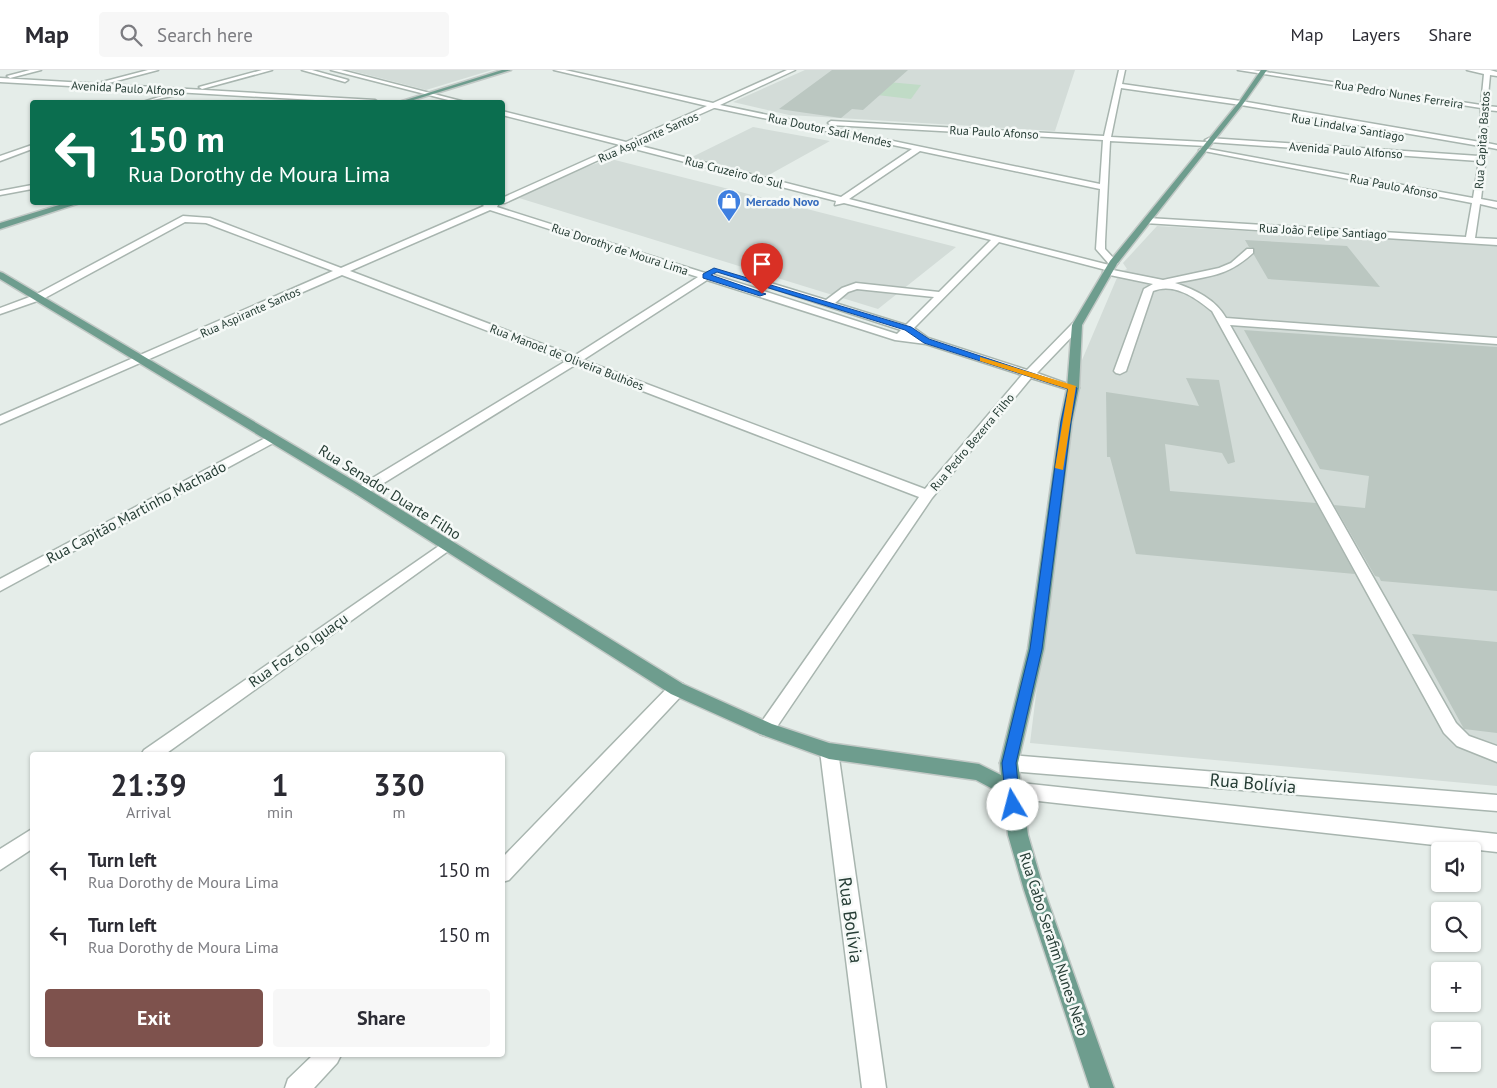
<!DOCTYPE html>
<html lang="en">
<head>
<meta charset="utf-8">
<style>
	:root { --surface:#fff; --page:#f7f7f7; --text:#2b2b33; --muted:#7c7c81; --line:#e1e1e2; --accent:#7e524d }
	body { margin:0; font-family:"PT Sans",sans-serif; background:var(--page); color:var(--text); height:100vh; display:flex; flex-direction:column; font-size:19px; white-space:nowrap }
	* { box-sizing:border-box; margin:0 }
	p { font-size:16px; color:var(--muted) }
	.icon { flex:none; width:28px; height:28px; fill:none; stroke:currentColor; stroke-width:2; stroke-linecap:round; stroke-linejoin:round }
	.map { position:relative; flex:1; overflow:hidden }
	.panel { position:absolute; left:30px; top:682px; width:475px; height:305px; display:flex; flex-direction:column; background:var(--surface); border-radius:5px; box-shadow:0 1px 4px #0004 }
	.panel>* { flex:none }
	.hud { position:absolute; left:30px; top:30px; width:475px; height:105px; border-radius:5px; box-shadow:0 1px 4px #0004; background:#0b6e4f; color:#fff; overflow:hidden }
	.buttons { position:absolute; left:1431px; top:772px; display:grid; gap:10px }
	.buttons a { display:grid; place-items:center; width:50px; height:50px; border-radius:5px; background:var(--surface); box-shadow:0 1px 4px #0004; font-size:25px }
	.pin { position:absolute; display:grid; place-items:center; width:42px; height:42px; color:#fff; margin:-51px -21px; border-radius:50% 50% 50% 0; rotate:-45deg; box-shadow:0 0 5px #0007 }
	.pin .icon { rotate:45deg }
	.me { position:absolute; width:55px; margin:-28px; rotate:352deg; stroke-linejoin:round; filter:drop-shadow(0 0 4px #0008) }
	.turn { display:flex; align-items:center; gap:18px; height:105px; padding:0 15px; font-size:22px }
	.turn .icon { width:65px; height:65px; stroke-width:2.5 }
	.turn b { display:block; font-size:35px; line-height:42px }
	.eta { display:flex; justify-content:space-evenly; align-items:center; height:85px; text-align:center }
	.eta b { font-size:30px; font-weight:800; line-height:35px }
	.action { display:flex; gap:10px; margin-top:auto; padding:10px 15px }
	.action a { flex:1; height:58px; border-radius:5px; background:var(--accent); color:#fff; font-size:20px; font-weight:800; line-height:58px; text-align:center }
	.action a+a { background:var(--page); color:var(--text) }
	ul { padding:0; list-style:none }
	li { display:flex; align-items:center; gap:15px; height:65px; padding:0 15px }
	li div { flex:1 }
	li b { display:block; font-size:19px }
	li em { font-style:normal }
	header { display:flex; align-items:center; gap:30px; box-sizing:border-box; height:70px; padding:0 25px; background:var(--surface); border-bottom:1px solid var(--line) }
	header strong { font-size:24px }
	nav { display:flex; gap:28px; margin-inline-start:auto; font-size:18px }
	.search { width:350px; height:45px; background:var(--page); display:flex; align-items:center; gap:12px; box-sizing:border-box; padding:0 18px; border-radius:5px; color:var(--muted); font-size:19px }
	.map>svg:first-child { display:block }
	.built { fill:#d3dcd8 }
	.green { fill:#c0dbc6 }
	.building { fill:#bbc7c1 }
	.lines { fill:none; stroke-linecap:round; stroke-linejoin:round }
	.minor-casing { stroke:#a8b5af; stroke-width:3 }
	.major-casing { stroke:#c2c9c6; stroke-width:3 }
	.minor { fill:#fff; fill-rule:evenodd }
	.major { fill:#6e9d8e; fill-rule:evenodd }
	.route { fill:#1a73e8; stroke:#114b97 }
	.slow { fill:#f59e0b }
	.labels { text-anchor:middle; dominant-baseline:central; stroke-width:5; stroke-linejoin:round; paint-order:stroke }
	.far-street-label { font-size:12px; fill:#263d35; stroke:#f5f9f7 }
	.far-shop-label { font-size:12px; font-weight:bold; fill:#366cbe; stroke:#f5f9f7; text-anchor:start }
	.street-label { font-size:15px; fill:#263d35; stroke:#f5f9f7 }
	.near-street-label { font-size:18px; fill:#263d35; stroke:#f5f9f7 }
</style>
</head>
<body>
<header>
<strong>Map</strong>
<div class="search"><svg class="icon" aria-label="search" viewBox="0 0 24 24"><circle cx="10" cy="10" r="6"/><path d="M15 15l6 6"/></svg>Search here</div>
<nav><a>Map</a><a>Layers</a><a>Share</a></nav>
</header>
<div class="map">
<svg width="1497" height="1018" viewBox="0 0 1497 1018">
	<rect width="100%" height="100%" fill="#e5ede9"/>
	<path class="built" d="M349 0H492L426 20Z
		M805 0H1075L1055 61 789 45 733 32Z
		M753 57 830 71 767 106 692 87Z
		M611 89 956 177 878 239 519 128 579 99Z
		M1157 156 1497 175V716L1030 673 1054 480 1082 290 1119 203 1127 199 1123 193Z"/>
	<path class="green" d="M888 12 921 15 911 29 877 25Z"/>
	<path class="building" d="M832 0H908L863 40 852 39 841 48 779 39Z
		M1245 170 1347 176 1380 217 1268 209 1254 185V178L1249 177Z
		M1244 260 1497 277V521L1381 511 1379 507 1375 506 1334 435 1365 438 1369 406 1320 399Z
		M1186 308 1219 310 1235 392 1228 394 1222 383 1165 374 1170 421 1316 433 1355 504 1136 484 1110 387H1107L1106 322 1199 336Z
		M1412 564 1497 572V663L1464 659Z"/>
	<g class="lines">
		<g class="minor-casing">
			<path id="minor" d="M30 0H41L10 8 7 6Z
				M148 0H158L105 14 102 12Z
				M262 0H272L202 19 199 17Z
				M302 0H312L348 10 345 12Z
				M331 0H341L465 32H456Z
				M554 0H565L713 33 787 0H795L720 35 1100 114 1103 70 831 55 828 53 831 51 1104 66 1119 0H1125L1122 14 1241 31 1480 72 1481 38 1238 0H1253L1481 35 1484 4 1467 0H1490L1497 2V6L1490 5 1487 36 1497 37V41L1487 40V73L1497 75V79L1487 77 1481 129 1497 132V138L1480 134 1475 168 1497 169V175L1145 153 1144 151 1148 148 1466 167 1472 133 1199 80 1203 78 1473 128 1479 91 1209 72 1205 70 1209 68 1479 86 1480 76 1241 35 1121 18 1111 67 1206 72 1210 74 1206 76 1110 71 1105 172V179L1118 193 1116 195H1110L1096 179 1100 119 920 81 849 129 1113 196V200L1163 210 1219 198 1231 193 1247 179H1253V183C1227 207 1208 206 1175 213 1196 220 1215 229 1226 248L1497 268V274L1230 255 1456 653 1469 666 1497 676V692L1457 676 1444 663 1212 241C1196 228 1174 212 1153 221L1126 301 1120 304 1116 303 1114 301 1144 219 1153 214 1105 204 1103 202 1106 200 999 172 914 258 928 268 1027 300 1073 253H1081V257L1037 303 1079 318 1073 321 1031 308 932 428 772 664 766 666 760 664 757 659 760 654 919 427 575 295 366 424H356L354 421 356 418 566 291 342 205 0 354V346L333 201 206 153 185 152 43 229 0 244V238L35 225 183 146 210 148 341 198 484 136 480 132H502V128L620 75 502 45V41L626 72 707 36ZM714 38H715L912 79 841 127 633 74ZM627 77 836 131 835 135 844 133 991 170 939 222 856 213 842 218 826 230 764 211 759 214 901 260 897 264 714 205V201L705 203 497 137 499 133H505ZM490 140 698 207 574 286 350 201ZM707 210 895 270 926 274 1022 305 925 419 583 290ZM857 219 934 227 906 255 835 233 848 222Z
				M0 8 375 30 378 32H350L175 22 177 25 143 32 175 22 0 12Z
				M32 75V79L0 91V86Z
				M32 115V119L0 125V121Z
				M271 365 277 369 275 372 0 521V509Z
				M446 471 453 476 451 479 164 685H141L144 680Z
				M677 612 683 614 685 619 683 624 509 810 502 812V788L671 614Z
				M829 673 835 676 838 681 886 1018H862L820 681 823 676Z
				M1009 685 1497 725V741L1009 701 1003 699 1000 693 1003 687Z
				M1011 712 1497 764V782L1011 728 1004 726 1002 720 1004 714Z
				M32 759V779L0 800V779Z
				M313 985H341L337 993 314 1018H285L288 1009Z"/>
		</g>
		<g class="major-casing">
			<path id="major" d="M502 0H511L407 32H399Z
				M1261 0H1267L1243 34 1117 194 1082 255 1079 318 1072 352 1044 579 1018 693 1028 765 1044 820 1114 1018H1090L1024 820 1008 765 1004 725 976 710 829 689 760 664 671 624 356 424 0 209V202L3 203 366 418 683 614 772 654 829 673 979 694 1001 705 1000 693 1028 579 1060 352 1067 318 1072 255 1110 191 1239 32Z
				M69 132H83L0 159V153Z"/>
		</g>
		<use href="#minor" class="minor"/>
		<use href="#major" class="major"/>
	</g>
	<path class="route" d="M714 198 911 257 929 269 1077 318 1071 352 1042 579 1016 693 1020 735 1018 740 1013 742 1008 740 1006 735 1002 693 1030 579 1061 352 1068 319 924 273 905 260 717 202 711 205 766 224 760 226 703 208V204Z"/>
	<path class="slow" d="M980 287 1076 316 1063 400 1055 398 1068 319 980 291Z"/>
	<defs>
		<g id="shop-pin" transform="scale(1.25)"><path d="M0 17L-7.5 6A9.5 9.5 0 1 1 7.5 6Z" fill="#3f7fe0" stroke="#f5f9f7"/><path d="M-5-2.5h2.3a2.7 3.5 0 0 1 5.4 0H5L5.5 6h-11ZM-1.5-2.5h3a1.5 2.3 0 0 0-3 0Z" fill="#fff"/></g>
	</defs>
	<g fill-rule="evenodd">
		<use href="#shop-pin" x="729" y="131"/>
	</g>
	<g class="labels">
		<g class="far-street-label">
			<text transform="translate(128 18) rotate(3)">Avenida Paulo Alfonso</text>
			<text transform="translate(1399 24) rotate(9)">Rua Pedro Nunes Ferreira</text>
			<text transform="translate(1348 57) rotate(10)">Rua Lindalva Santiago</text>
			<text transform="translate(830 60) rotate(12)">Rua Doutor Sadi Mendes</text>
			<text transform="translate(994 62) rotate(3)">Rua Paulo Afonso</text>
			<text transform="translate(648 67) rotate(-24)">Rua Aspirante Santos</text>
			<text transform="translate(1482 70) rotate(-86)">Rua Capitão Bastos</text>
			<text transform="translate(1346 80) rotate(4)">Avenida Paulo Alfonso</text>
			<text transform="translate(734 102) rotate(14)">Rua Cruzeiro do Sul</text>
			<text transform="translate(1394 116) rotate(11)">Rua Paulo Afonso</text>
			<text transform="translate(1323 161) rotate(3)">Rua João Felipe Santiago</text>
			<text transform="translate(620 179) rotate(18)">Rua Dorothy de Moura Lima</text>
			<text transform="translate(250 242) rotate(-24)">Rua Aspirante Santos</text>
			<text transform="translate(567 287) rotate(21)">Rua Manoel de Oliveira Bulhões</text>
			<text transform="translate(972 372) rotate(-50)">Rua Pedro Bezerra Filho</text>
		</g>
		<g class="far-shop-label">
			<text x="746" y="131">Mercado Novo</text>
		</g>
		<g class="street-label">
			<text transform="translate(390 422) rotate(32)">Rua Senador Duarte Filho</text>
			<text transform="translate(136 442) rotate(-28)">Rua Capitão Martinho Machado</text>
			<text transform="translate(298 580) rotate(-35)">Rua Foz do Iguaçu</text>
			<text transform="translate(1054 874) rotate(72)">Rua Cabo Serafim Nunes Neto</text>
		</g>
		<g class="near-street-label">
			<text transform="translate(1253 713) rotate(5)">Rua Bolívia</text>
			<text transform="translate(851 850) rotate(82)">Rua Bolívia</text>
		</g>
	</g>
</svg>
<div class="buttons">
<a><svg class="icon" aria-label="sound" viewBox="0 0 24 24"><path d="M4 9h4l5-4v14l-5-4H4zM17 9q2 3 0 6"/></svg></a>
<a><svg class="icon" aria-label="search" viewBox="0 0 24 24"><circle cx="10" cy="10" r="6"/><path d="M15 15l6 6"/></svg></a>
<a>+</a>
<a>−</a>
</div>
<div class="pin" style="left:762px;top:224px;background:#d93025"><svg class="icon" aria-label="arrive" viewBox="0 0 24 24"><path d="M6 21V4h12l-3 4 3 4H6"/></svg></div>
<svg class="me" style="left:1013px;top:735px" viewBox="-20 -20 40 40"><circle r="19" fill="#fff"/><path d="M0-13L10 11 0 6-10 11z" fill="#1a73e8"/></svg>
<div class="hud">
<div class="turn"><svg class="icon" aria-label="left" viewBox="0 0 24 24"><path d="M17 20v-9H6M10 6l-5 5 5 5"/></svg><div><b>150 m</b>Rua Dorothy de Moura Lima</div></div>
</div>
<section class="panel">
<div class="eta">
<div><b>21:39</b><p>Arrival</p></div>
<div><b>1</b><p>min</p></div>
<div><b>330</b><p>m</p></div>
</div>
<ul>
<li><svg class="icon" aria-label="left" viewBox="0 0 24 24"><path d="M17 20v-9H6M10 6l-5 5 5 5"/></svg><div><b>Turn left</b><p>Rua Dorothy de Moura Lima</p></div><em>150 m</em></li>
<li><svg class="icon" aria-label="left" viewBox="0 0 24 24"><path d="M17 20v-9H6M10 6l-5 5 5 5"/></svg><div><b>Turn left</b><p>Rua Dorothy de Moura Lima</p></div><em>150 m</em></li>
</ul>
<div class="action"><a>Exit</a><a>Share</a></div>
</section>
</div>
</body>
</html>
